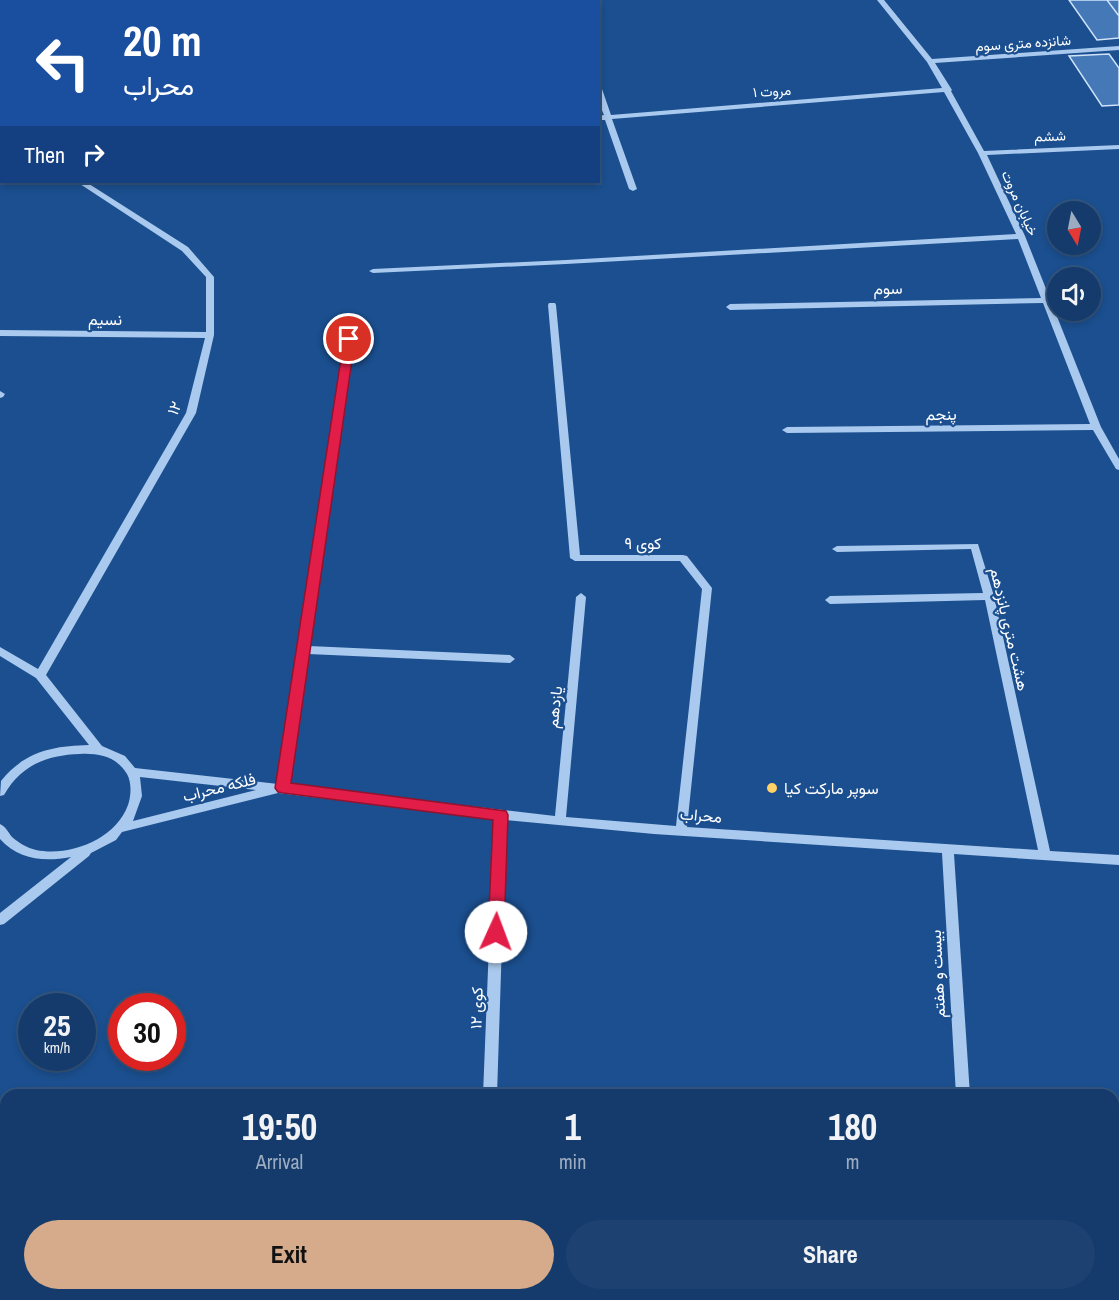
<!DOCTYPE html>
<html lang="en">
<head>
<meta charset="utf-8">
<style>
	:root { --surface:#143b6b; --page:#1d4271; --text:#f1f3f6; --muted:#9dadc1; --line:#33557e; --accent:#d6ab8b }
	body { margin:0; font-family:"Archivo Narrow",Vazirmatn,sans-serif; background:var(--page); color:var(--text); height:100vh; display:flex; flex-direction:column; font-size:22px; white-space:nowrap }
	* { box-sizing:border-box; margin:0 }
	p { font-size:20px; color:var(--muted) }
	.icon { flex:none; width:33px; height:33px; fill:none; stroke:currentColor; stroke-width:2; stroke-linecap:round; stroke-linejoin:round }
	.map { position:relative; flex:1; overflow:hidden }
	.details { position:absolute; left:0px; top:1089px; width:1119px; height:212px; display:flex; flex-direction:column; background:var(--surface); border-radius:18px 18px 0 0; box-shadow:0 3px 9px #0003,0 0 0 2px var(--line) }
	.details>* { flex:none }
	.top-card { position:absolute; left:0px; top:0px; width:600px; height:183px; box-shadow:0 3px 9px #0003,0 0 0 2px var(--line); background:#1a4fa0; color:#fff; overflow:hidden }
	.needle { width:39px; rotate:170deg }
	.tools { position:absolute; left:1047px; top:201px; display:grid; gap:12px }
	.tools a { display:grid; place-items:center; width:54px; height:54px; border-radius:50%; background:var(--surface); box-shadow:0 3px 9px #0003,0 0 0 2px var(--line); font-size:30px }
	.speed { position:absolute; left:18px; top:993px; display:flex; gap:12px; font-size:30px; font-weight:700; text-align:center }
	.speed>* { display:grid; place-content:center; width:78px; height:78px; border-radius:50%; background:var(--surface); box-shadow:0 3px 9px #0003,0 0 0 2px var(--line); line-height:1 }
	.speed small { font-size:15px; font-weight:400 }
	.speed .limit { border:9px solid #d22; background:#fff; color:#111 }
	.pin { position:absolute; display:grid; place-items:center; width:51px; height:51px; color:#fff; margin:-26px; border:3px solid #fff; border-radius:50%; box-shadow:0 2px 6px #0007 }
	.me { position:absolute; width:66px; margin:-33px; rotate:2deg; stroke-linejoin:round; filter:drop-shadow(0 0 4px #0008) }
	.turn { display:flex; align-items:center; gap:21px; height:126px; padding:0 24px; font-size:27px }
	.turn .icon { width:78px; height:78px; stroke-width:2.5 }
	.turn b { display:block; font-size:42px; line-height:51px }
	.then { display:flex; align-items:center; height:57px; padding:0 24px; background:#0003; gap:12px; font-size:22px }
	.eta { display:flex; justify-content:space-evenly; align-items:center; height:102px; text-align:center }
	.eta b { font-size:36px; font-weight:700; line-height:42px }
	.button { display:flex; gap:12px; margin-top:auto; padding:12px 24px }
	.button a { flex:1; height:69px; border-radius:36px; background:var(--accent); color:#111; font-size:24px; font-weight:700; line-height:69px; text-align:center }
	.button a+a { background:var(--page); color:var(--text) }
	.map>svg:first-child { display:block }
	.building { fill:#4478b7; stroke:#cfe3fa; stroke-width:1.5 }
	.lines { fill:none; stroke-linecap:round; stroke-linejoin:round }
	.minor { fill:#a9c9ee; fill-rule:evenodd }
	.route { fill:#e11d48; stroke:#92132f; stroke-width:1.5 }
	.poi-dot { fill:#ffd166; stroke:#1b4f8f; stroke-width:2 }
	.labels { text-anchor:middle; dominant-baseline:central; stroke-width:4.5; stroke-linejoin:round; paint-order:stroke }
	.far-street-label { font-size:14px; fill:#fff; stroke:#1b4f8f }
	.street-label { font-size:16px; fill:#fff; stroke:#1b4f8f }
	.poi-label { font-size:16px; fill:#fff; stroke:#1b4f8f; text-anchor:start }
</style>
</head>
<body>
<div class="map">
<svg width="1119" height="1300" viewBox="0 0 1119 1300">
	<rect width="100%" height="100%" fill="#1b4f8f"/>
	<path class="building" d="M1069 0H1107L1119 16V38L1097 40Z
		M1107 0H1119V16Z
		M1109 54 1119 68V105L1102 106 1069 56Z"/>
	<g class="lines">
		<path class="minor" d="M46 0H54L55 2H47Z
			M165 0H174L173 2H163Z
			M240 0H247L248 2H241Z
			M471 0H481L480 2H469Z
			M877 0H884L932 59 1119 46V50L935 63 952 90 951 91 984 151 1119 145V149L987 155 1025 236 1101 427 1119 459V470L1116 469 1093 430 787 433 782 430 787 427 1090 424 1043 303 730 310 726 307 730 304 1041 298 1018 239 566 264 373 273 369 271 373 269 566 260 1016 234 978 153 944 92 612 119 637 189 633 191 629 189 605 120H598V116L604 115 598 101V87L602 89 611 115 942 88 927 62Z
			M0 53H2V70H0Z
			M0 109H2V113H0Z
			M77 182H86L188 247 214 277V335L196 413 46 675 102 746 125 756 135 768 278 784 350 315H356L357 317 309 646 510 655 515 659 510 663 308 654 289 785 555 816 576 597 581 593 586 597 566 817 676 826 702 589 680 561H575L570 558 548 305 549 303H555L556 305 580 555H683L687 556 712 588 687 827 1038 850 985 600 830 604 825 600 830 596 983 593 971 549 837 552 832 549 837 546 978 544 994 596 1050 851 1119 855V865L954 854 970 1095H956L942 853 654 834 506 820 497 1095H483L494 819 278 793 122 832 116 840 91 853 89 856 4 924 0 925V913L71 857C44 862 19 860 0 839V824C6 827 8 832 12 837 19 843 27 848 36 850 70 857 116 839 128 805 131 796 132 783 127 774 117 757 99 753 80 754 47 755 21 765 4 795L0 796 1 781C25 751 53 746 89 745L36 678 0 656V647L38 669 186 413 205 338 0 336V330L206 332V277L182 251ZM140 777 256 790 133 821 142 796Z
			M0 391 5 394 3 397 0 398Z
			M967 1294H981L982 1300H968Z"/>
	</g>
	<path class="route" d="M349 336 355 339 291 783 506 811 508 815 504 932 501 936 496 938 490 936 488 932 493 820 283 793 278 792 275 788 344 339Z"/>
	<circle class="poi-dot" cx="772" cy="788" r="6"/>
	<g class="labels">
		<g class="far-street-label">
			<text transform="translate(1023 43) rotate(-4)">شانزده متری سوم</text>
			<text transform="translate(772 91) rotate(-4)">مروت ۱</text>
			<text transform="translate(1050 136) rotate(-2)">ششم</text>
			<text transform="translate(1020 203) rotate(66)">خیابان مروت</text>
		</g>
		<g class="street-label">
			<text transform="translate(888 288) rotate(-1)">سوم</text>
			<text x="105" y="319">نسیم</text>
			<text transform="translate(174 408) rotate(-67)">۱۲</text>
			<text transform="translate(941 414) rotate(-1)">پنجم</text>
			<text x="643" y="543">کوی ۹</text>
			<text transform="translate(1010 629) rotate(77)">هشت متری پانزدهم</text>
			<text transform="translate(554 707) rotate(-84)">یازدهم</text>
			<text transform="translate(219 787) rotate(-14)">فلکه محراب</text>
			<text transform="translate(701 815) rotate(5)">محراب</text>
			<text transform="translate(937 974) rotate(-93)">بیست و هفتم</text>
			<text transform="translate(476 1008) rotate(-88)">کوی ۱۲</text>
		</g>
		<g class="poi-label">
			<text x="784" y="788">سوپر مارکت کیا</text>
		</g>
	</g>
</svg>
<div class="tools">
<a><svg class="needle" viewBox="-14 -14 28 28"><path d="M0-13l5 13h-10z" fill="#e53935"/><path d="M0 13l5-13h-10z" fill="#9dadc1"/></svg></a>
<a><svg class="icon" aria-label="sound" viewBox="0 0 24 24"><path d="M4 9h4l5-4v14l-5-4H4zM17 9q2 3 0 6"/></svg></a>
</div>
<div class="speed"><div>25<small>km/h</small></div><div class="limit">30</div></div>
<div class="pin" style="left:349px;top:339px;background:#d93025"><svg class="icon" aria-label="arrive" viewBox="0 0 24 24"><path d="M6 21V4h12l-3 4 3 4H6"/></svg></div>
<svg class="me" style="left:496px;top:932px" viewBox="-20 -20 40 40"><circle r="19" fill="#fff"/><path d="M0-13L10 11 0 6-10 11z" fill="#e11d48"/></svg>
<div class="top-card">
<div class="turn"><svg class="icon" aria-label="left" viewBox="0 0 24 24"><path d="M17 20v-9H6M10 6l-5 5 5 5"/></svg><div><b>20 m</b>محراب</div></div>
<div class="then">Then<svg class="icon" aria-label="right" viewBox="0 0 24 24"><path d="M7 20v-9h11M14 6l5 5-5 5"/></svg></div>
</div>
<section class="details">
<div class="eta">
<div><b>19:50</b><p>Arrival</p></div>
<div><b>1</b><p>min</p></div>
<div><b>180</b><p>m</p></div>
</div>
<div class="button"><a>Exit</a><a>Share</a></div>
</section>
</div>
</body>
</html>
